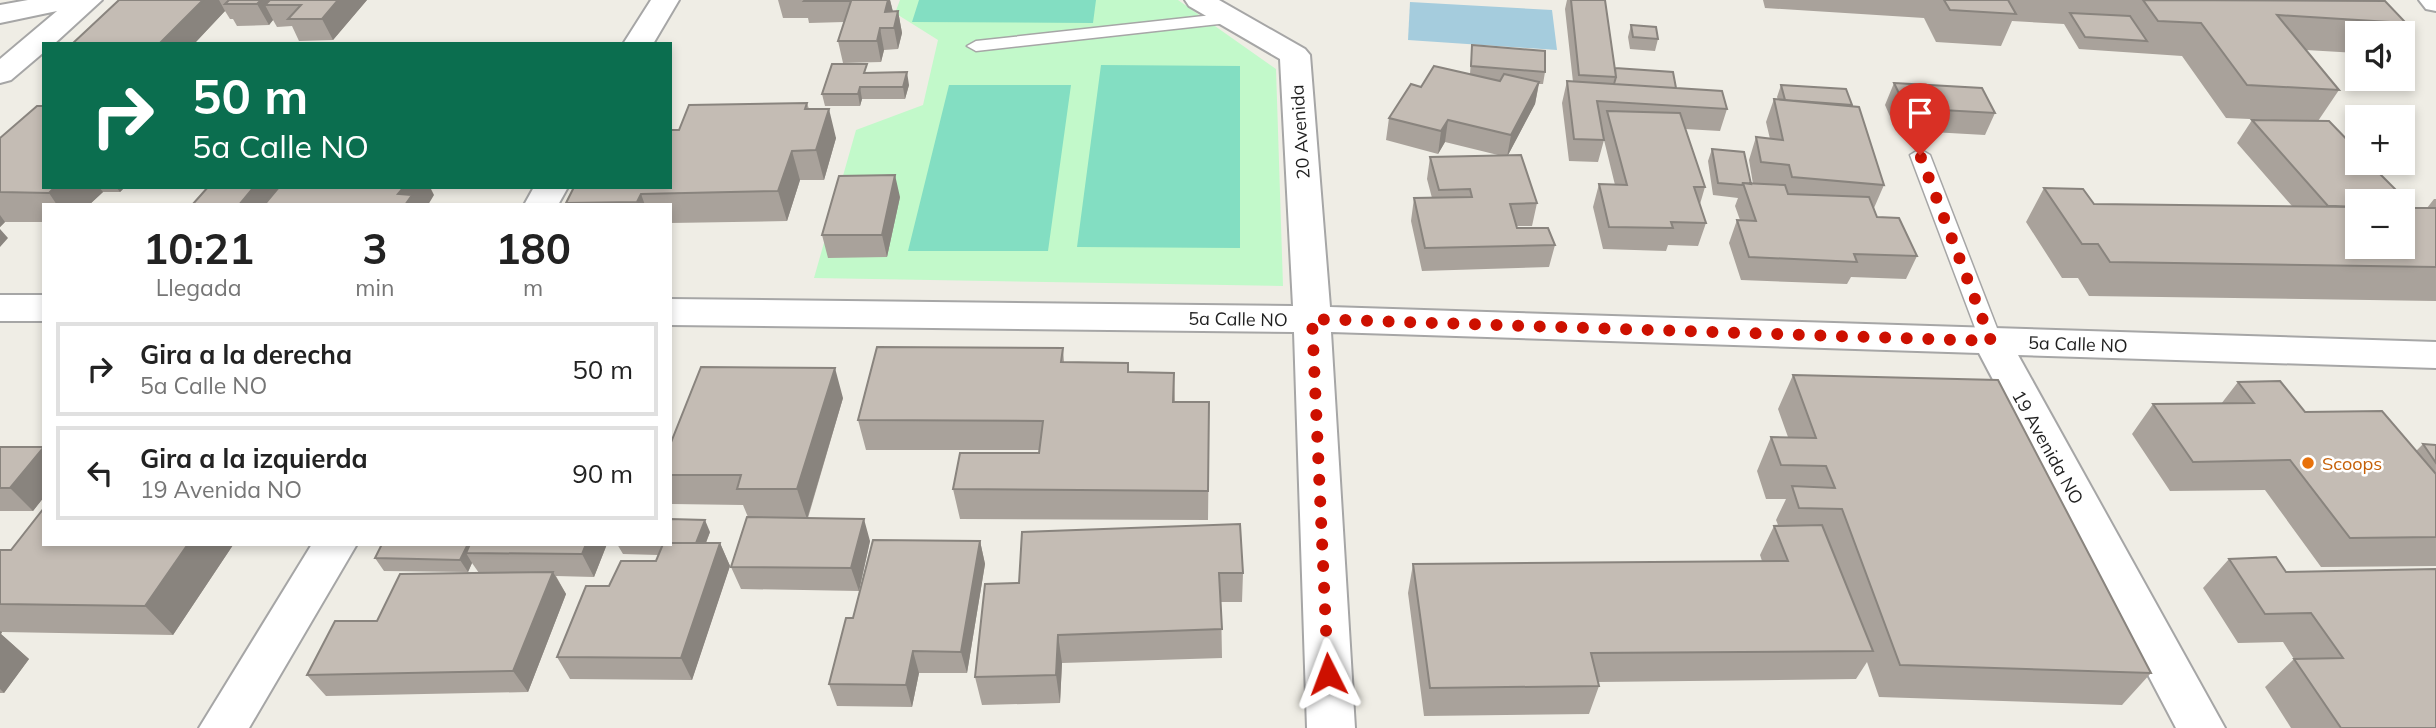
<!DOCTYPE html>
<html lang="es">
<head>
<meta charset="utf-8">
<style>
	:root { --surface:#fff; --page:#f6f6f6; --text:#222; --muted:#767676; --line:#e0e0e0 }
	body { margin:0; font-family:Mulish,sans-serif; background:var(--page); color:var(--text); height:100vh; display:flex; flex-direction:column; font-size:26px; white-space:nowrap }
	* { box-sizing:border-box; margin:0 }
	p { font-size:23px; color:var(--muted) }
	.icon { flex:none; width:38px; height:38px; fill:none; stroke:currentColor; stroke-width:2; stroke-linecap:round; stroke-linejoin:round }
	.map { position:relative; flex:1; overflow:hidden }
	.panel { position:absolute; left:42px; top:203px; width:630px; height:343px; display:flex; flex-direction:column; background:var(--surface); border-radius:0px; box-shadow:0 4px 10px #0003 }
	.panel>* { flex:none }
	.guide { position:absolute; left:42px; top:42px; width:630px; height:147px; border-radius:0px; box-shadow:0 4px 10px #0003; background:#0b6e4f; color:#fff; overflow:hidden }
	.tools { position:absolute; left:2345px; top:21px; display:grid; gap:14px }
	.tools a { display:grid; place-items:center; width:70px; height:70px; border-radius:0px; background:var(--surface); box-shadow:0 4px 10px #0003; font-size:35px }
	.pin { position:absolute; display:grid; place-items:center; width:60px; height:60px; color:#fff; margin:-72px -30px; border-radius:50% 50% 50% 0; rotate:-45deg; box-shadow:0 0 7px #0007 }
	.pin .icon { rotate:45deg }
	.me { position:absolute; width:77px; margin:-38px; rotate:357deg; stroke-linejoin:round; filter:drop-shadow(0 0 5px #0008) }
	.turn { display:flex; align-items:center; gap:24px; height:147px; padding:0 35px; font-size:32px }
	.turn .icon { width:91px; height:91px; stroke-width:2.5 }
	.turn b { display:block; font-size:49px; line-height:60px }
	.eta { display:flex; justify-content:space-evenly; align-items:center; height:119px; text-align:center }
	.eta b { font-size:42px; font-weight:700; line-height:49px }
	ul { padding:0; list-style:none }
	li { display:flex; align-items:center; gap:21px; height:94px; margin:0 14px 10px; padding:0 21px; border:4px solid var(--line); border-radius:0px }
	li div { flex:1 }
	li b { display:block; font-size:26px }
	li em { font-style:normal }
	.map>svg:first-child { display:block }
	.park { fill:#c2f9ca }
	.pitch { fill:#83dec2 }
	.water { fill:#a5ccdd }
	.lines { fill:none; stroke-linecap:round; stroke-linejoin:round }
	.lane-casing { stroke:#a6a6a6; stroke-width:3 }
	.street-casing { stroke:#a6a6a6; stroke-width:4 }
	.lane { fill:#fff; fill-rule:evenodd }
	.street { fill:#fff; fill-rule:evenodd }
	.wall { fill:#a9a29b }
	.shaded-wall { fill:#89847e }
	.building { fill:#c4bcb4; stroke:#89847e; stroke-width:2 }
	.route { stroke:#cd1000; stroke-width:12; stroke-dasharray:0 21.6 }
	.food-dot { fill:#e8710a; stroke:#fff; stroke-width:2.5 }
	.labels { text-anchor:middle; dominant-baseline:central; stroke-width:5; stroke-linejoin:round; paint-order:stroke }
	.street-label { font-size:18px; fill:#1f1f1f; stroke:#fff }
	.food-label { font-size:18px; fill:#c56008; stroke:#fff; text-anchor:start }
</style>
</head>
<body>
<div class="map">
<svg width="2436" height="728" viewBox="0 0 2436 728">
	<rect width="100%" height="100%" fill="#efede5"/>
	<path class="park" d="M900 0H1178L1276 69 1283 286 814 278 856 130 923 105 938 40 895 13Z"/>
	<path class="pitch" d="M919 0H1096L1093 23 912 22Z
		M1101 65 1240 66V248L1077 247Z
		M949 85H1071L1048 251H908Z"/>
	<path class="water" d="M1410 2 1552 10 1557 50 1408 40Z"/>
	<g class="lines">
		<g class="lane-casing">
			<path id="lane" d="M1231 13 1239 18 1237 22 976 51 967 46 976 41Z
				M1920 149 1930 155 2002 341 1999 346H1983L1980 341 1910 155Z"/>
		</g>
		<g class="street-casing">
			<path id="street" d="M28 0H102L54 44H44V52L11 80 0 83V59L57 11 0 23V5Z
				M651 0H679L653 44H623Z
				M1185 0H1219L1305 49 1310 55 1330 307 2436 342V368L2018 355 2225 728H2176L1979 353 1331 332 1355 728H1307L1294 332 670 325V299L1293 306 1280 59 1189 6Z
				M2419 0H2436V11L2426 9Z
				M534 187H568L558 205H524Z
				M0 295H44V321H0Z
				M312 544H357L249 728H199Z"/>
		</g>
		<use href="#lane" class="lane"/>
		<use href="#street" class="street"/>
	</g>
	<path class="wall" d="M119 0H367L333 40 299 41 292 26 277 27 273 20 269 25 237 26 233 19H230L225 11 194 44H72Z
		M778 0H890L893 12 898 11 902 33 898 49 884 50 881 62 843 63 838 41 844 22 809 23 808 18H783Z
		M1567 0H1605L1615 68 1676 88 1727 109 1720 131 1685 129 1705 187 1700 204 1706 223 1698 246 1668 245 1666 251 1603 249 1593 207 1599 184 1615 185 1604 140 1598 162 1569 161 1562 103 1567 81 1573 82 1565 9Z
		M1763 0H2370L2406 23 2398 33H2357V53L2306 50 2339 90 2318 121 2412 208H2427L2434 199H2436V301L2089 296 2078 278H2062L2026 222 2044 188 2094 204 2292 206 2237 143 2252 120H2274L2226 118 2182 56 2079 49 2064 24 2012 21 2001 46 1936 42 1924 18 1765 8Z
		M1631 25 1658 39 1655 51 1630 49 1628 37Z
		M1472 45 1545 72 1543 84H1539L1535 104 1508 155 1537 203 1532 226H1516L1517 228 1555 245 1549 267 1422 271 1411 221 1414 198H1432L1427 179 1430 157 1498 155 1445 142 1438 154 1386 140 1389 118 1421 87 1470 74Z
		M869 73 909 85 905 99H862L860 106H825L822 94Z
		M1894 83 1995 113 1985 135 1896 130 1885 105Z
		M1781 85 1852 105 1884 185 1874 208 1877 217 1917 256 1906 279 1851 277 1847 284 1741 280 1729 243 1737 220H1740L1735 206 1738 198 1713 195 1708 161 1712 149 1751 184H1753L1749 160 1756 137 1770 139 1766 122 1774 99 1778 100 1777 97Z
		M807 103 809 109 836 138 824 180H800L787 221 670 223V205H567L566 203 670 187 679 130Z
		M0 138 44 187H125L120 192H103L89 205H44V222H5L0 227Z
		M430 187H480L479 188Z
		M900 197 887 257 828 258 822 235Z
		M1063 348 1064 362 1128 363 1129 372 1174 373 1175 402 1209 432 1208 520 960 519 953 489 1039 453 1040 450H866L858 420Z
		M1793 375 2151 673 2122 705 1879 697 1867 662 1856 679 1598 682 1599 686 1589 714 1424 716 1408 593 1413 564 1762 561 1760 555 1774 526 1778 525 1776 520 1786 499H1766L1757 471 1771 437H1788L1778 409Z
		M2238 382 2305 412 2416 451 2423 444 2436 445V566L2321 567 2265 490 2170 491 2132 434 2153 404H2221Z
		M843 398 808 518 870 541 859 591 741 589 731 567 748 517 743 505 672 504 670 501V445Z
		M0 447H44V497L33 511H0Z
		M710 532 706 543H720L730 566 692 680 570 679 557 657 609 586 656 561 658 555 623 554 617 544H670Z
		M980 541 985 564 967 673H919L912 707 837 706 829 684 853 618Z
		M382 544H607L594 577 556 576 566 594 528 692 326 696 307 675 377 621 479 573 472 563 468 572 384 571 375 558Z
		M233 545 173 635 2 632 1 634 29 659 4 693H0V550Z
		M2229 559 2286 572 2436 728H2291L2265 687 2294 659 2283 642 2238 643 2203 588Z
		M1243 573 1242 602H1221L1222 658 1062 663 1060 703 982 705 975 677 985 584Z"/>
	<path class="shaded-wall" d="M203 0H219L225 11 194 44H159Z
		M261 0H292L265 5 273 20 269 25 257 4Z
		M338 0H367L333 40 322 19Z
		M888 0H890L894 16 885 12Z
		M898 11 902 33 898 49 894 28Z
		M880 28 884 50 881 62 877 41Z
		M907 72 909 85 905 99 903 87Z
		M1539 82 1535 104 1507 157 1511 135Z
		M860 87 862 99 860 106 858 94Z
		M829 109 836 138 824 180 816 150Z
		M1448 120 1445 142 1438 154 1441 131Z
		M792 151 800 180 787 221 778 191Z
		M895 175 900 197 887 257 882 235Z
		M55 187H99L103 192 89 205H57L49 193Z
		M116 187H125L120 192Z
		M254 187H285L273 205H239Z
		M404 187H430L434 195 428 205H404L398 194Z
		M641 194 645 205H638L637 202Z
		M0 215 5 222 0 227Z
		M0 229 8 238 0 247Z
		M835 368 843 398 807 519 797 489Z
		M44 447V497L33 511 10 488Z
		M864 519 870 541 859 591 851 568Z
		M705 520 710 532 701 555 696 543Z
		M980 541 985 564 967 673 961 652Z
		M720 543 730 566 692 680 681 658Z
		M188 544H232L233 545 173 635 145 606Z
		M468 544H482L466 553 472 563 468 572 460 560Z
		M586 544H607L594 577 582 554Z
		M553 572 566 594 528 692 513 671Z
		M0 631 2 632 1 634 29 659 4 693 0 689Z
		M1058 635 1062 663 1060 703 1056 675Z
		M913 651 919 673 912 707 906 685Z"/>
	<path class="building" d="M119 0H203L159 44H72Z
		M229 0H261L257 4H225Z
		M270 0H338L322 19H288L301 5H265Z
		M805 0H888L885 12 898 11 894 28H880L877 41H838L851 1H804Z
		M1571 0H1605L1616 77 1579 75Z
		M1944 0H2008L2016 14 1950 10Z
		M2143 0 2385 1 2406 23 2277 15 2339 90 2247 85 2201 23 2158 21Z
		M2070 13 2130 16 2147 41 2085 37Z
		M1631 25 1656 27 1658 39 1633 37Z
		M1472 45 1545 51V72L1471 66Z
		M832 64H867L864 73 907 72 903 87H860L858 94H822Z
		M1434 66 1500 81 1504 74 1539 82 1511 135 1448 120 1441 131 1389 118 1411 84 1421 87Z
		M1615 68 1673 72 1676 88 1614 84 1616 77Z
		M1567 81 1722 91 1727 109 1597 101 1604 140 1574 139Z
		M1894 83 1982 88 1995 113 1906 108Z
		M1781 85 1846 89 1852 105 1785 100Z
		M1774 99 1859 107 1884 185 1792 177 1789 165 1761 162 1756 137 1783 140Z
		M807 103 805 109H829L816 150 792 151 778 191 641 194 637 202 566 203 574 187H670V130H679L689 105Z
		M37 106H44V187H55L49 193 0 192V138Z
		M1607 111 1680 113 1705 187H1694L1706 223 1671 222 1673 228 1609 227 1599 184 1627 185Z
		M2252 120 2329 121 2357 150V163H2369L2413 207H2403V201H2357V207L2328 206Z
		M1712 149 1744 152 1751 184 1743 183 1742 185 1718 183Z
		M1521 155 1537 203 1510 204 1517 228H1548L1555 245 1425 248 1414 198 1472 197 1470 189 1439 190 1430 157Z
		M895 175 882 235H822L839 176Z
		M1743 183 1785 185 1788 194 1869 197 1877 217 1899 218 1917 256 1854 254 1857 262 1749 257 1737 220 1756 221Z
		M208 187H254L239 205H192Z
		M279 187H404L398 194 412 195 405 205H264Z
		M2044 188 2083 189 2094 204 2357 207V247H2403V208H2436V267L2110 262 2098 244H2082Z
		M877 347 1063 348 1061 362 1128 363V372L1174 373 1173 402H1209L1208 491 953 489 960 453H1039L1043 421 858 420Z
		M701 367 835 368 797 489H737L741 475H670V445Z
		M1793 375 1998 380 2151 673 1900 665 1842 509 1799 508 1792 486 1835 488 1826 466 1781 465 1771 437 1816 438Z
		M2280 381 2305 412 2382 411 2436 474V537L2350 538 2290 460 2193 462 2153 404 2254 403 2238 382Z
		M2423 444 2436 445V463Z
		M0 447H44L10 488H0Z
		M44 508V544H188L145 606 0 604V550H11Z
		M747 517 864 519 851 568 731 567Z
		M670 519 705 520 696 543H670Z
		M1240 524 1243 573H1219L1222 629 1058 635 1056 675 975 677 985 584 1019 583 1022 532Z
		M1822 525 1873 651 1591 653 1599 686 1430 688 1413 564 1788 561 1774 526Z
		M873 540 980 541 961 652 913 651 906 685 829 684 846 618H853Z
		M670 543H720L681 658 557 657 586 586H609L621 561H656L663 544H670Z
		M382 544H468L460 560 375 558Z
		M470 544H586L582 554 466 553Z
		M2276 557 2286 572 2436 569V728H2341L2294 659 2343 658 2311 613 2265 614 2229 559Z
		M553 572 513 671 307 675 335 621H377L400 574Z"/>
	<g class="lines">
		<path class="route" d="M1328 674 1312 319 1991 341 1920 155"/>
	</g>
	<circle class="food-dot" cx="2308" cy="463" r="7"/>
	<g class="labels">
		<g class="street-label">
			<text transform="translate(1300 132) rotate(-94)">20 Avenida</text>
			<text transform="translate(1238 319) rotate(1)">5a Calle NO</text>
			<text transform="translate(2078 344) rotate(2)">5a Calle NO</text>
			<text transform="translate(2048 447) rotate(61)">19 Avenida NO</text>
		</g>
		<g class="food-label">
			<text x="2322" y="463">Scoops</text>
		</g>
	</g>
</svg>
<div class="tools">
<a><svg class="icon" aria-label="sound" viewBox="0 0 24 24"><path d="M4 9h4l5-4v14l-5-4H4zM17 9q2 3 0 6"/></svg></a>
<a>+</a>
<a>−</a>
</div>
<div class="pin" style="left:1920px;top:155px;background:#d93025"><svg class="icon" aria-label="arrive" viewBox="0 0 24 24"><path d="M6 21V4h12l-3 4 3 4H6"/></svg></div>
<svg class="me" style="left:1328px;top:674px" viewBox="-20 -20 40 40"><path d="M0-17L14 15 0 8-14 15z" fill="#cd1000" stroke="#fff" stroke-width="4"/></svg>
<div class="guide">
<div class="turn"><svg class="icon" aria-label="right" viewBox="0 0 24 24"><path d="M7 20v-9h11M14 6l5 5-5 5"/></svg><div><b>50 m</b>5a Calle NO</div></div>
</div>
<section class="panel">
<div class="eta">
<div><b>10:21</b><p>Llegada</p></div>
<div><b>3</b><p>min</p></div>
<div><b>180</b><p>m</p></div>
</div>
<ul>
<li><svg class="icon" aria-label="right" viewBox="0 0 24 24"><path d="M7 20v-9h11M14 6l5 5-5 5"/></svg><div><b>Gira a la derecha</b><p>5a Calle NO</p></div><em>50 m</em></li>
<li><svg class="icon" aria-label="left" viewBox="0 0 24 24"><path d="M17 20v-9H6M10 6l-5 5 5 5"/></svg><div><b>Gira a la izquierda</b><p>19 Avenida NO</p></div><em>90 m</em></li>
</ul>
</section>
</div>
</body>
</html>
